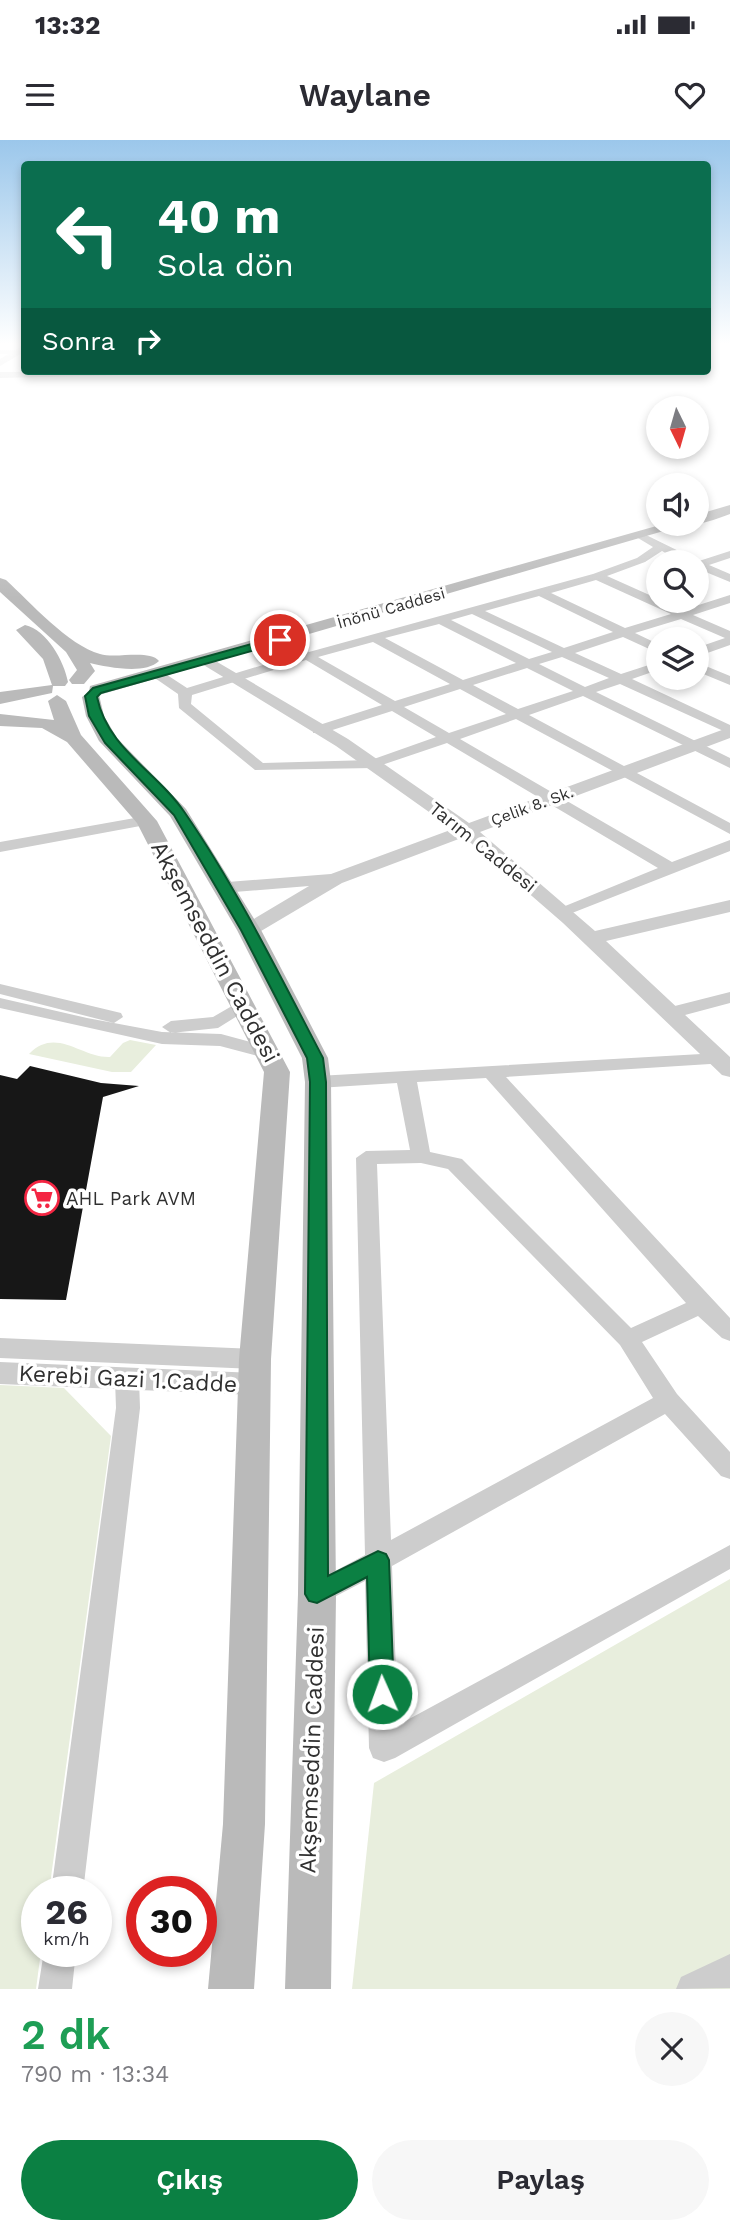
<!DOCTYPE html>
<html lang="tr">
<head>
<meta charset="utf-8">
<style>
	:root { --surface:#fff; --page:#f7f7f7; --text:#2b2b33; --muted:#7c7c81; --accent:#0b8043 }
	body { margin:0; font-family:"Work Sans",sans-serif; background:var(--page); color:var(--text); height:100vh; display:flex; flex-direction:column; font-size:26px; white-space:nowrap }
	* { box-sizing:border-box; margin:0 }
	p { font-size:23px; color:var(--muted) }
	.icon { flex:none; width:38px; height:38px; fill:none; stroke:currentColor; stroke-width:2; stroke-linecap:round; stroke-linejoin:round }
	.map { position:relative; height:1849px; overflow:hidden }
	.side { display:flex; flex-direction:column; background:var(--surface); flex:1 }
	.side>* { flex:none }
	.guide { position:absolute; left:21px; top:21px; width:690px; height:214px; border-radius:7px; box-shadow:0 4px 10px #0003; background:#0b6e4f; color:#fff; overflow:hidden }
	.needle { width:46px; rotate:175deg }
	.tools { position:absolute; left:646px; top:256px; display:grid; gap:14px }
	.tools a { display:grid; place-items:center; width:63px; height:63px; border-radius:50%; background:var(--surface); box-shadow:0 4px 10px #0003; font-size:35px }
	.speed { position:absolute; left:21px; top:1736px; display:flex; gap:14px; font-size:35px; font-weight:700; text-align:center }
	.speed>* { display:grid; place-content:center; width:91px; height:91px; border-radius:50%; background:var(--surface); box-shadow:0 4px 10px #0003; line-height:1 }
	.speed small { font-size:18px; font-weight:400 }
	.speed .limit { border:10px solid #d22; background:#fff; color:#111 }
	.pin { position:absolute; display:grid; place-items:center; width:60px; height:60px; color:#fff; margin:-30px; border:4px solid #fff; border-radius:50%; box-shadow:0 2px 7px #0007 }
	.me { position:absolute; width:77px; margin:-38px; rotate:358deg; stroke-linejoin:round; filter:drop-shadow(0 0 5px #0008) }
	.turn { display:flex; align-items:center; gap:24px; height:147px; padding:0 21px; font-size:32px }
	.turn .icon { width:91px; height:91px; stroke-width:2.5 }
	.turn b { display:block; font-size:49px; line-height:60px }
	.then { display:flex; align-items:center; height:66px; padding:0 21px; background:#0003; gap:14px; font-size:26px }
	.round { display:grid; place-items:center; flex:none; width:74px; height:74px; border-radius:37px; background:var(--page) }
	.headline { display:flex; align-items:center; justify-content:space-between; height:119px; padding:0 21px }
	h1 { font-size:42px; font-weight:600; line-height:52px; color:#1e9e55 }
	.cta { display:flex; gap:14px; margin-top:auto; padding:14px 21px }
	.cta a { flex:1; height:80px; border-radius:42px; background:var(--accent); color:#fff; font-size:28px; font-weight:600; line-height:80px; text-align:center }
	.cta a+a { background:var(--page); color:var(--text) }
	.status { display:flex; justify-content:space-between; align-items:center; height:49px; padding:0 35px; background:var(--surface); direction:ltr }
	.status svg { height:19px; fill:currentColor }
	header { display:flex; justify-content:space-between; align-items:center; height:91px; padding:0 21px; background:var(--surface); font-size:32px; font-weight:600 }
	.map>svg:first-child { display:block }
	.green { fill:#e8eedd }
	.building { fill:#171717 }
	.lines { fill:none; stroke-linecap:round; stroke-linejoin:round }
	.minor { fill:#cdcdcd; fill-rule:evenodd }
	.tertiary { fill:#cdcdcd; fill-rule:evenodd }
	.secondary { fill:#bababa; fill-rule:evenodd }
	.route { fill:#0b8043; stroke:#07532c; stroke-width:2 }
	.labels { text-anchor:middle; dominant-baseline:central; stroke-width:7; stroke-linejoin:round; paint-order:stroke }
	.far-street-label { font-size:16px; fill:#303030; stroke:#fff }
	.street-label { font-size:19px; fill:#303030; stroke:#fff }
	.poi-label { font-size:19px; fill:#303030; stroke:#fff; text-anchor:start }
	.near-street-label { font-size:23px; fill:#303030; stroke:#fff }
</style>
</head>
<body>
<div class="status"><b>13:32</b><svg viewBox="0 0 49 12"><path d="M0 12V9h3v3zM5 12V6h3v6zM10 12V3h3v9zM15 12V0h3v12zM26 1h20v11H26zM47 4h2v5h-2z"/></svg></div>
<header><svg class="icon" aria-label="menu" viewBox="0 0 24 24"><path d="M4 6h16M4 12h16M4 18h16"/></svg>Waylane<svg class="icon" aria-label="heart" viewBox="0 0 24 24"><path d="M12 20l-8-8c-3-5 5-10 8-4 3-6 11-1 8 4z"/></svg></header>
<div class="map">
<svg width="730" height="1849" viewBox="0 0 730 1849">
	<rect width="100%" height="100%" fill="#fff"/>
	<path class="green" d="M130 900 156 905 131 932H112L29 914C56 886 81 918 110 917L123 903Z
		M0 1245 64 1248 111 1296 49 1752H37V1811H41L36 1849H0Z
		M730 1439V1849H352L374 1643Z"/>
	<path class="building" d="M30 926 101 943 139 946 103 957 66 1160 0 1159V935L17 939Z"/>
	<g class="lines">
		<path class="minor" d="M0 210H24V214H0Z
			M642 393 699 421 730 411V418L709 425 730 434V442L696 428V422H682L662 411 645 422 607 436 683 470 730 455V463L693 475 730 491V505L696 517V508L725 498 681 479 635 493 658 504V513L623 497 575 513 621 534 658 522V530L632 539 730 585V594L620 544 596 552 730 618V628L583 556 529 575 730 683V694L516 579 460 599 672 722 730 700V711L567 775H555L553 771 658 728 447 603 373 628 255 630 179 568 178 554 149 534 161 531 187 548 296 515 276 503V497H284L309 512 593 434 637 418 653 407 638 398V394ZM596 440 671 474 625 488 551 453ZM539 456 613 492 564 508 485 471ZM472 474 552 512 529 519 451 480ZM439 484 516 523 463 540 385 498ZM373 502 450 544 395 561 318 517ZM562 517 609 538 585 547 539 524ZM306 520 382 565 313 587V593H323L392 571 436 597 371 620 263 623 191 564 192 555ZM527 528 573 551 518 569 473 545ZM460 549 506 574 449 593 404 567Z
			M696 522 730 536V545L696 531Z
			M146 676 154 681 151 684 0 712V702Z
			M0 844 121 873 123 877 114 883 0 854Z
			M730 852V863L670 879 661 873 663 869Z
			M0 858 87 878 162 892 221 894 276 909 279 913 269 919 220 906 162 904 0 868Z
			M244 859 253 864 250 868 218 888 171 893 162 887 171 881 213 877Z
			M719 913 726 915 729 919 726 923 506 937 730 1178V1201L722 1198 698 1176 642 1202 677 1254 730 1312V1339L721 1336 665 1274 392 1426 398 1585 730 1405V1429L395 1618 384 1622 373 1618 369 1608 365 1441 317 1466 307 1462 303 1454 307 1446 365 1415 356 1018 366 1011 410 1010 397 943 318 948 308 942 318 936ZM486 938 686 1163 631 1188 462 1019 430 1012 417 942ZM421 1023 448 1029 620 1205 653 1258 391 1400 377 1024Z
			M127 1230 136 1233 139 1239 140 1268 83 1752H51L116 1268 115 1239 118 1233Z
			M44 1811H76L72 1849H38Z
			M730 1814V1848L676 1849 681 1837Z"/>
		<path class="tertiary" d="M24 205V212L0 226V219Z
			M167 231 162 234 0 238V232Z
			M207 516 348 599 469 683 730 587V598L480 692 595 791 730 760V772L606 801 730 917V937L722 935 563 783 464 697 342 743 256 794H242L239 790 242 786 309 746 222 753 215 751 212 747 215 743 331 734 453 689 336 606 202 524V518Z
			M0 1198 255 1209 265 1212 269 1219 265 1226 255 1229 0 1218Z
			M0 1222 255 1233 265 1236 269 1244 265 1252 255 1255 0 1244Z"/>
		<path class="secondary" d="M730 365V374C718 378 704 385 691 383L99 555 104 576 117 598 186 669 261 790 328 918 331 942 336 1454 331 1849H285L298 1454 305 942 302 918 237 790 170 676 99 601 86 576 82 557 89 552 90 546 667 383H696V375Z
			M0 438 6 440C31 463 68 505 100 514 116 519 149 509 159 521 145 535 107 527 90 523L95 531 84 544H72L69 540 77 530 66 512 0 452Z
			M25 485C47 490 64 521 68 542L65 546H53L52 553 0 564V552L52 545 43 519 16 490Z
			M57 555 66 561 81 595 157 681 290 932 271 1219 265 1684 254 1849H208L223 1684 239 1219 264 932 137 683 67 602 42 588 0 586V574L54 580 48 561Z"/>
	</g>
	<linearGradient id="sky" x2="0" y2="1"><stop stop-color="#9bc7eb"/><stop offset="0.44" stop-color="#fff"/><stop offset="1" stop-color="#fff" stop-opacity="0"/></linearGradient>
	<rect width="730" height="462" fill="url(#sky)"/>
	<path class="route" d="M280 496 284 497V502L101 553 97 557C108 610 157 631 185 673 238 750 280 836 323 918L326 942 328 1436 378 1411 386 1414 389 1420 394 1554 391 1562 382 1565 374 1562 370 1554 367 1437 317 1463 309 1461 305 1454 310 942 307 918 241 790 174 675 105 603 89 576 85 556 93 548Z"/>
	<defs>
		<g id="supermarket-ring" transform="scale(1.75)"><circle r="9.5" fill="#fff" stroke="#f42643" stroke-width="1.5"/><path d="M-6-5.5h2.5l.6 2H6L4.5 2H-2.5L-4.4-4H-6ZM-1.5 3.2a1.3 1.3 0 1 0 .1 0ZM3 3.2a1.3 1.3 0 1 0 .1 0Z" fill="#f42643"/></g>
	</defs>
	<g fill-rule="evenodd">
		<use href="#supermarket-ring" x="42" y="1058"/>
	</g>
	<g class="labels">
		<g class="far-street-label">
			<text transform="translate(391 468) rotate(-16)">İnönü Caddesi</text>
			<text transform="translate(532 666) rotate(-20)">Çelik 8. Sk.</text>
		</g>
		<g class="street-label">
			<text transform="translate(483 707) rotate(39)">Tarım Caddesi</text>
		</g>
		<g class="poi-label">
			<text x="66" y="1058">AHL Park AVM</text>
		</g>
		<g class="near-street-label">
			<text transform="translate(215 812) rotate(62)">Akşemseddin Caddesi</text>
			<text transform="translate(128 1239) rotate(3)">Kerebi Gazi 1.Cadde</text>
			<text transform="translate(312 1610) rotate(-88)">Akşemseddin Caddesi</text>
		</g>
	</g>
</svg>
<div class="tools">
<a><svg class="needle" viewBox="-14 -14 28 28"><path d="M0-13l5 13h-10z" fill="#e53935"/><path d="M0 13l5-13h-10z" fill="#7c7c81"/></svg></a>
<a><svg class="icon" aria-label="sound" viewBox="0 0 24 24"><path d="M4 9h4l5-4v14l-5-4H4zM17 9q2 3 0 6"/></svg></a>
<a><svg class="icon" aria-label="search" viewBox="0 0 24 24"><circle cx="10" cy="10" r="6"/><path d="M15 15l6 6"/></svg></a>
<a><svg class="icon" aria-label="layers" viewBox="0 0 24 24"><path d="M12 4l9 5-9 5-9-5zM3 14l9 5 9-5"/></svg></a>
</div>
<div class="speed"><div>26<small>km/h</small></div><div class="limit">30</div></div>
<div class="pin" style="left:280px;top:500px;background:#d93025"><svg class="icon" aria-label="arrive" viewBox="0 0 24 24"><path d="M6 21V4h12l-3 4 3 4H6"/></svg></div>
<svg class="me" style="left:382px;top:1554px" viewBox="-20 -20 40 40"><circle r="17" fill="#0b8043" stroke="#fff" stroke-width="3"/><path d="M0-11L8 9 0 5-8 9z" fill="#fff"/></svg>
<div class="guide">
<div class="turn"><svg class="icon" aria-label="left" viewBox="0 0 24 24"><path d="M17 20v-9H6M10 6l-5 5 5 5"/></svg><div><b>40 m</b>Sola dön</div></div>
<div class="then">Sonra<svg class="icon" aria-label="right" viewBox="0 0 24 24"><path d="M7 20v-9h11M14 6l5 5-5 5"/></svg></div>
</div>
</div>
<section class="side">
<div class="headline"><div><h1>2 dk</h1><p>790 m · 13:34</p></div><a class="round"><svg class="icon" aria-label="close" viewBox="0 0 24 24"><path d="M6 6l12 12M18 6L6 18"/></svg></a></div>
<div class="cta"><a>Çıkış</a><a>Paylaş</a></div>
</section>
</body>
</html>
